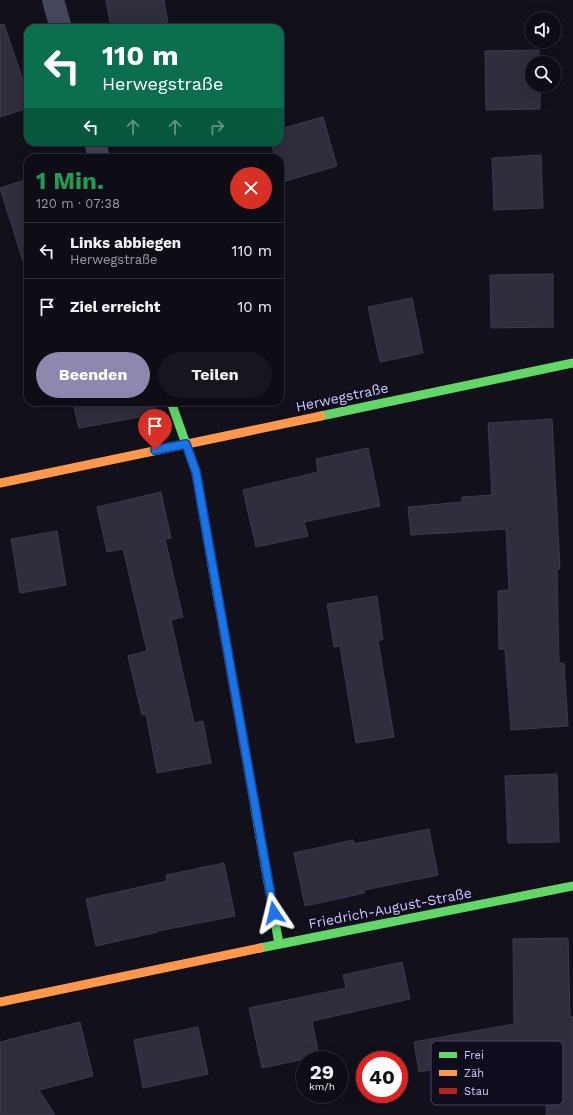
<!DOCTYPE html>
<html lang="de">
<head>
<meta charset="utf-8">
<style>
	:root { --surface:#0e0c14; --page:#17151d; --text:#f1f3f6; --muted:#9b9ba0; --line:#2e2c34; --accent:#8c88af }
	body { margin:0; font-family:"Work Sans",sans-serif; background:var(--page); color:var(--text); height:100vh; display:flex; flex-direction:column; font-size:15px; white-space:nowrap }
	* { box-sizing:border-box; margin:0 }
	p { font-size:13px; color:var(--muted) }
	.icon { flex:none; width:22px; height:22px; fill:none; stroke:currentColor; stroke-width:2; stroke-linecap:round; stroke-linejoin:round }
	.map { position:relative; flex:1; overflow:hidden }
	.drawer { position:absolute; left:24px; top:154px; width:260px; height:252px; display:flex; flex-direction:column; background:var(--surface); border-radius:12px; box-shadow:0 4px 16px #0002,0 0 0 1px var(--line) }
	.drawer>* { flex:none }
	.guide { position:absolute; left:24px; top:24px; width:260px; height:122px; border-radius:12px; box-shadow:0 4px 16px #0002,0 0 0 1px var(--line); background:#0b6e4f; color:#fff; overflow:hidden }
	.tools { position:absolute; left:525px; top:12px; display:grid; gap:8px }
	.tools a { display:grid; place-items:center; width:36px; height:36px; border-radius:50%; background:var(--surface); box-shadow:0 4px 16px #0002,0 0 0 1px var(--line); font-size:20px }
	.speed { position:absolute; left:296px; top:1051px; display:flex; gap:8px; font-size:20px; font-weight:700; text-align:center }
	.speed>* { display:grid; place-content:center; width:52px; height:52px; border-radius:50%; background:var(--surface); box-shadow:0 4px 16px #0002,0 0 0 1px var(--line); line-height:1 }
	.speed small { font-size:10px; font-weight:400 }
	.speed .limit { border:6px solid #d22; background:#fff; color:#111 }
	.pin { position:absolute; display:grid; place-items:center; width:34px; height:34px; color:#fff; margin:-41px -17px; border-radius:50% 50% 50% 0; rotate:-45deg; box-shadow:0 0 4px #0007 }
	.pin .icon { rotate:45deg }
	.me { position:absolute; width:44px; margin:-22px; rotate:350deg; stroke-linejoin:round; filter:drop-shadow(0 0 3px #0008) }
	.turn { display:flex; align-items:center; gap:14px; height:84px; padding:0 12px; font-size:18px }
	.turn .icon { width:52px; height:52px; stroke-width:2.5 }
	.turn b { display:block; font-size:28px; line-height:34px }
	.lanes { display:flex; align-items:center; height:38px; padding:0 12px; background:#0003; justify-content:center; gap:20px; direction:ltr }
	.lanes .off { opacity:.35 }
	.round { display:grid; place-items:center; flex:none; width:42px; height:42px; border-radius:21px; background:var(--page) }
	.head { display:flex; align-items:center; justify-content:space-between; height:68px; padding:0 12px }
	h1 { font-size:24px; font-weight:700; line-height:30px; color:#1e9e55 }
	.button { display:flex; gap:8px; margin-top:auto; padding:8px 12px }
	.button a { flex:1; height:46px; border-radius:24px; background:var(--accent); color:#fff; font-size:16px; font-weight:700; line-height:46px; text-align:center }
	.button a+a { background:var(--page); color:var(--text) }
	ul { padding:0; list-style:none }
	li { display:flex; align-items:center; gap:12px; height:56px; padding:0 12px; border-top:1px solid var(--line) }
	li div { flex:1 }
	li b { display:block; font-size:15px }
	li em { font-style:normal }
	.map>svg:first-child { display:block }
	.building { fill:#302d3d; stroke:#3d3a4f }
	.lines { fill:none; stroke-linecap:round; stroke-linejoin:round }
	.street { stroke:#45455b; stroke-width:22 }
	.fast { stroke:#63d668; stroke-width:9 }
	.slow { stroke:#ff974d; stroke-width:9 }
	.jam { stroke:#b3261e; stroke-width:9 }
	.route-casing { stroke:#114b97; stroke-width:10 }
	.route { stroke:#1a73e8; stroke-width:7 }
	.labels { text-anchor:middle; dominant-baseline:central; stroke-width:4; stroke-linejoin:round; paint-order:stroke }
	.street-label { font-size:14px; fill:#cec9ff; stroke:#0f0c1e }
	.key { fill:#0f0c1e; stroke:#484562; stroke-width:1 }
	.key-label { font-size:11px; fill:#cec9ff }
</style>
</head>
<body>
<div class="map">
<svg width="573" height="1115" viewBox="0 0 573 1115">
	<rect width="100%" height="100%" fill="#12101a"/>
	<path class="building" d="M106 0H164L169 28H111Z
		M4 24 28 95V108L0 117V25Z
		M539 50V63H532V85H540V109L486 110 485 51Z
		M323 117 337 166 282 182 280 174V158H275L271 142H280V129Z
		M541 155 543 208 494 210 492 158Z
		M28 179V260L23 261 0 188Z
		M553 274V327L491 328 490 275Z
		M412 298 423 353 380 362 368 307Z
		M73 402H155L156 414 79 428Z
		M552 419 560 569H557L559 663H564L568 726 511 730 505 649H499L498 591 509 590 506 529 411 535 408 507 462 502V497L492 495 488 423Z
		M368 448 380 506 304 522 308 536 256 547 243 490 318 472 316 459Z
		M161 492 171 538 165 539 183 617 171 620 194 723 203 721 211 763 157 773 146 714 142 715 128 656 147 651 123 549 107 552 97 507Z
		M57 531 66 585 20 593 11 539Z
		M377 596 383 640H378L394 737 356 743 340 646 334 647 327 604Z
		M557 774 559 842 508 843 505 776Z
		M429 829 438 875 364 890V893L305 906 294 853 353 840 354 844Z
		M224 863 235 916 158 931V932L96 946 86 899 167 881 166 875Z
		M568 938 570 1017H573V1115H546L547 1049 419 1072 414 1042 514 1024 513 939Z
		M402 962 410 999 312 1021 319 1056 262 1068 249 1008 346 988 343 975Z
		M80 1022 93 1076 39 1090 55 1115H0V1042Z
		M198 1027 208 1074 143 1088 134 1040Z"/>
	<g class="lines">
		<path class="street" d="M53 0 61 28
			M95 142 99 158"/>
		<path class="fast" d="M171 402 196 472 219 605
			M321 416 573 363
			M255 809 279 944
			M260 948 573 886"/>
		<path class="slow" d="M0 483 321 416
			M0 1002 260 948"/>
		<path class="jam" d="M219 605 255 809"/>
	</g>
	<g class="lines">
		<g class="route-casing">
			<path id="route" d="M155 450 186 444 196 472 274 913"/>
		</g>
		<use href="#route" class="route"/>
	</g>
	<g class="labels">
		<g class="street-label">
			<text transform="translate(342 397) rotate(-12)">Herwegstraße</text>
			<text transform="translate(390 908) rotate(-11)">Friedrich-August-Straße</text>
		</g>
	</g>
	<rect x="431" y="1041" width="132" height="64" rx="6" class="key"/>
	<rect x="439" y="1052" width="18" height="6" fill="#63d668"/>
	<rect x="439" y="1070" width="18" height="6" fill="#ff974d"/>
	<rect x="439" y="1088" width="18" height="6" fill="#b3261e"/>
	<g class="key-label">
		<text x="464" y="1059">Frei</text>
		<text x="464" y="1077">Zäh</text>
		<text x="464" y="1095">Stau</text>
	</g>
</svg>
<div class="tools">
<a><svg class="icon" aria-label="sound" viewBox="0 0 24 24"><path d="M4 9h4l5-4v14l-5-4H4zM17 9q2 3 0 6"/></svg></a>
<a><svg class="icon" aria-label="search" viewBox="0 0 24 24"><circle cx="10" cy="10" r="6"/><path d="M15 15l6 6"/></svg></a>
</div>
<div class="speed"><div>29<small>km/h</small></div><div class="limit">40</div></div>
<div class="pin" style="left:155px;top:450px;background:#d93025"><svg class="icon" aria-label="arrive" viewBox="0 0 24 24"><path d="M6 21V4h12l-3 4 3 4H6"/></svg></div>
<svg class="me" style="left:274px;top:913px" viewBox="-20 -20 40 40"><path d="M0-17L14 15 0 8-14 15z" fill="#1a73e8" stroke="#fff" stroke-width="4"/></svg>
<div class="guide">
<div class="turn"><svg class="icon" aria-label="left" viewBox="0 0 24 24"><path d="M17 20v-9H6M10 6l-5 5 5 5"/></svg><div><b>110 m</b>Herwegstraße</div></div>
<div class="lanes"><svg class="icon" aria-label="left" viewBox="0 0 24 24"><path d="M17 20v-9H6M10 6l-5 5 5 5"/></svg><svg class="icon off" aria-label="ahead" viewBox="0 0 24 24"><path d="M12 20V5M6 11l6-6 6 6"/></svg><svg class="icon off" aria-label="ahead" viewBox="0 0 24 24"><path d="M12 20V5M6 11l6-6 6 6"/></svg><svg class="icon off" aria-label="right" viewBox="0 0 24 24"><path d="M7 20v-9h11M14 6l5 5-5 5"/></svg></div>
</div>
<section class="drawer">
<div class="head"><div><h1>1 Min.</h1><p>120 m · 07:38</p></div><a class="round" style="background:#d93025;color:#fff"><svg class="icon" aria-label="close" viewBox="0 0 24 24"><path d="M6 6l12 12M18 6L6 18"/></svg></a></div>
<ul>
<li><svg class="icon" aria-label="left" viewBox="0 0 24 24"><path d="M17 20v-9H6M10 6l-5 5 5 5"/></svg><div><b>Links abbiegen</b><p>Herwegstraße</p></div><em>110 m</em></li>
<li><svg class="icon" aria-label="arrive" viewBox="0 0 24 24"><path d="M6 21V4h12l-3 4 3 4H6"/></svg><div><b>Ziel erreicht</b></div><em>10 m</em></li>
</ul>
<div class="button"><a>Beenden</a><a>Teilen</a></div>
</section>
</div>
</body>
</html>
